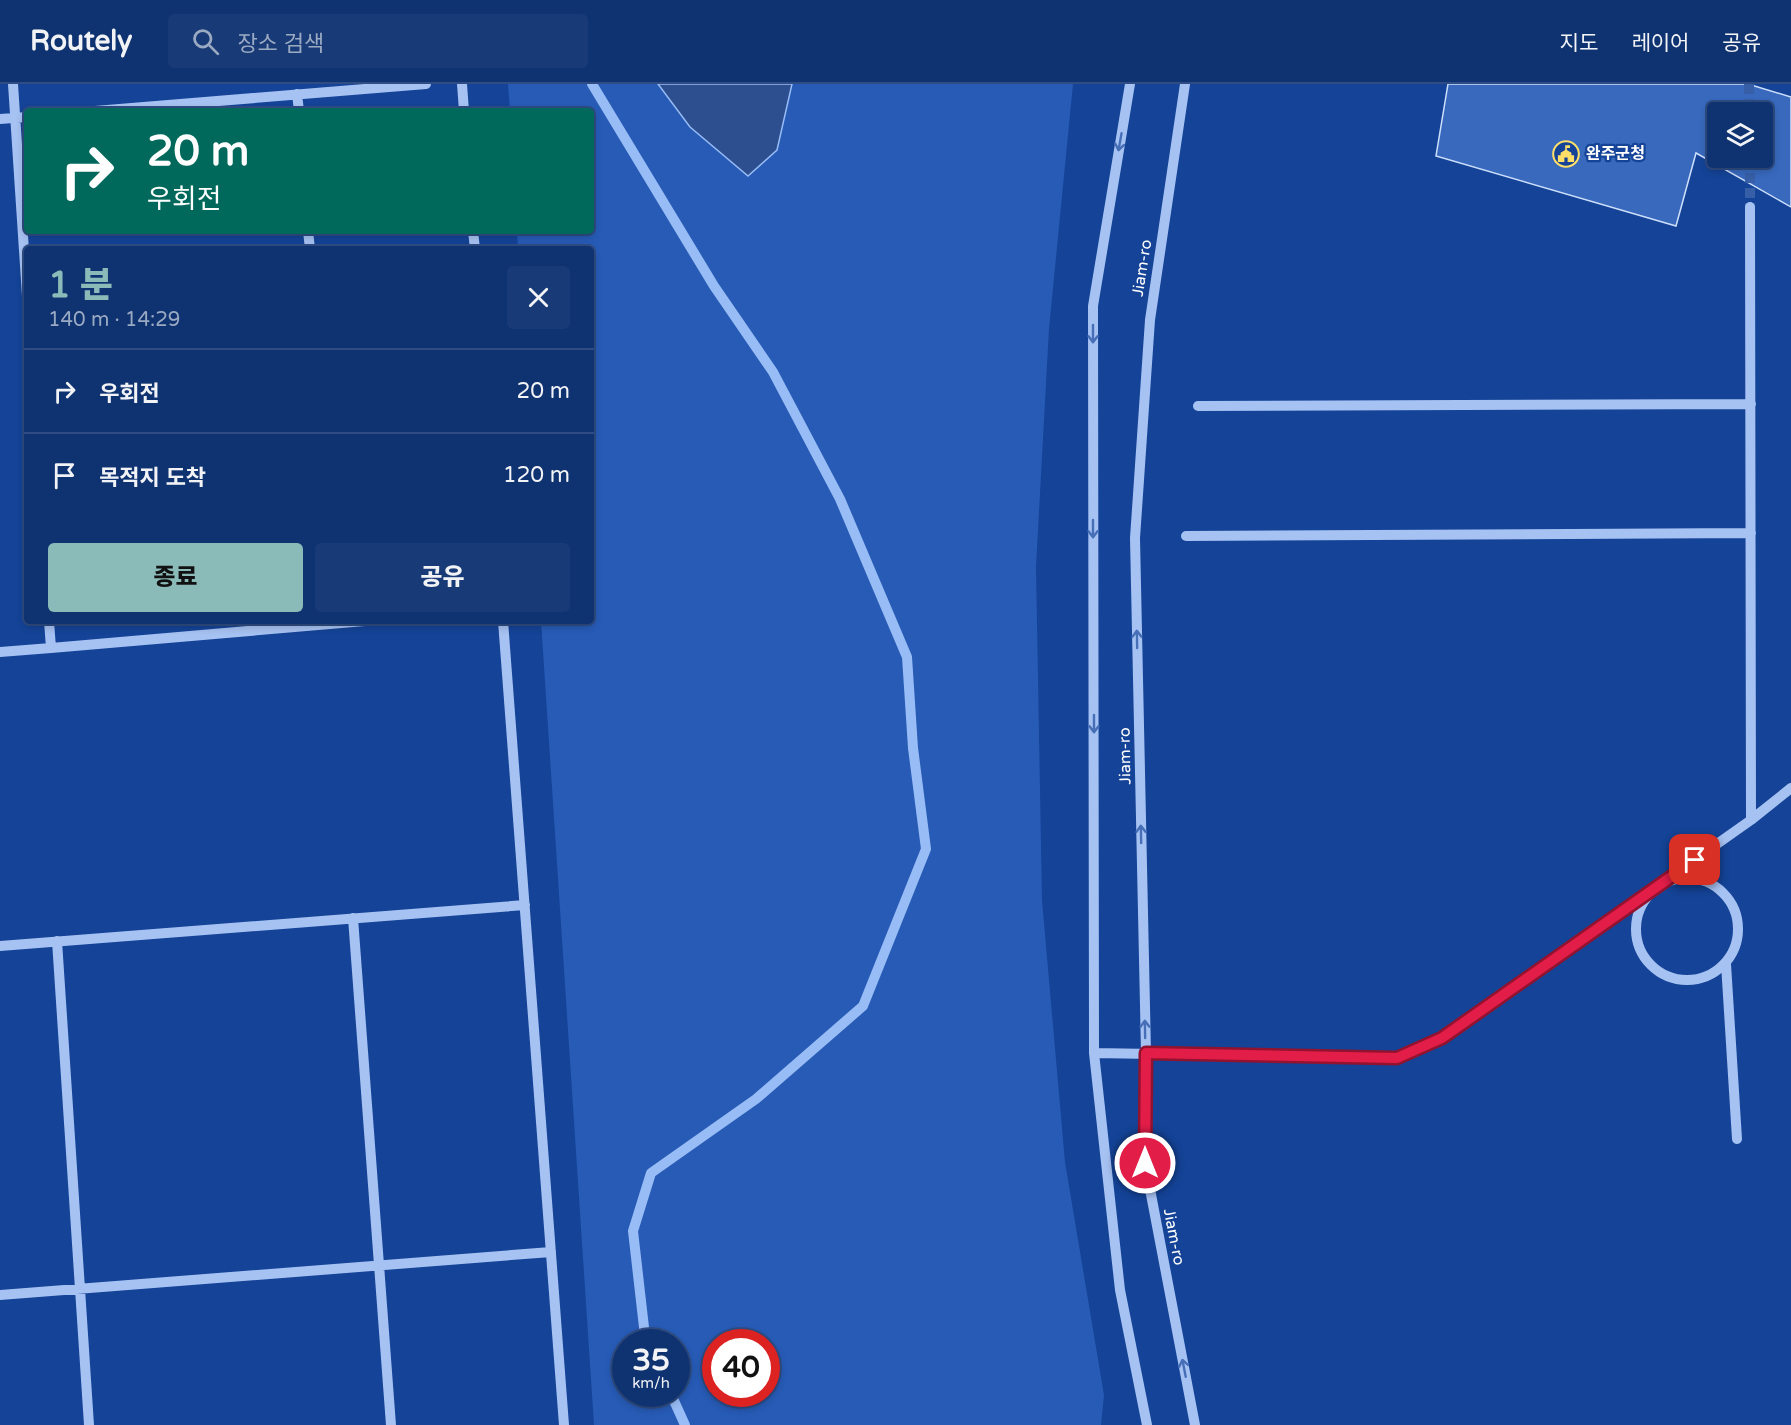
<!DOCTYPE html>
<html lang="ko">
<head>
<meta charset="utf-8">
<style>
	:root { --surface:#0f3271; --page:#183a76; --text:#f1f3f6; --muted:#9baac3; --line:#2f4d84; --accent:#8bbbb9 }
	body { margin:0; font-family:"Varela Round","Noto Sans KR",sans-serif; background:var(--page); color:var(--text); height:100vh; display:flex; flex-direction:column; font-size:22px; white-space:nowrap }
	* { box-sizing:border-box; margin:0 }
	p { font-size:20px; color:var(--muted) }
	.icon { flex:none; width:33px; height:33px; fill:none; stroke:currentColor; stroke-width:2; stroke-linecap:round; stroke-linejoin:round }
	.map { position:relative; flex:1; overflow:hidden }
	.side { position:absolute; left:24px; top:162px; width:570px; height:378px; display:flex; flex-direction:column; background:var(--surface); border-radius:6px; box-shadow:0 3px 9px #0003,0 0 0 2px var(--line) }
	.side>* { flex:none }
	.banner { position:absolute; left:24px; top:24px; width:570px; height:126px; border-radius:6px; box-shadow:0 3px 9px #0003,0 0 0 2px var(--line); background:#00695c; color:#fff; overflow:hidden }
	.buttons { position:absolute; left:1707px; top:18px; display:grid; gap:12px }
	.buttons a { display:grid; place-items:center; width:66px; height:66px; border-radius:6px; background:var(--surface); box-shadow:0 3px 9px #0003,0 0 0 2px var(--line); font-size:30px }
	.speed { position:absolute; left:612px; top:1245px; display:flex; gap:12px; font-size:30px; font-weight:700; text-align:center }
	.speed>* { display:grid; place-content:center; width:78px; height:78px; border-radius:50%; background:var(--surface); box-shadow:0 3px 9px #0003,0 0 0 2px var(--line); line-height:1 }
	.speed small { font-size:15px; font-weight:400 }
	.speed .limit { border:9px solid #d22; background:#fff; color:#111 }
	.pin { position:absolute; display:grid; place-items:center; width:51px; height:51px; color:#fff; margin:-26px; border-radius:12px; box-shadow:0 3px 9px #0006 }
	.me { position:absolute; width:66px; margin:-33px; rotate:0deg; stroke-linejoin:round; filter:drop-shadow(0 0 4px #0008) }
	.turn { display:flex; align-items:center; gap:21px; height:126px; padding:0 24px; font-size:27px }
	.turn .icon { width:78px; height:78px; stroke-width:2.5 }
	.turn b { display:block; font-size:42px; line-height:51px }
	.round { display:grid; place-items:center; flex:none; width:63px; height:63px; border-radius:6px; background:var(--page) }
	.overview { display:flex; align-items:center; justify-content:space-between; height:102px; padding:0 24px }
	h1 { font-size:36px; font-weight:800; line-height:45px; color:var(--accent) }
	.action { display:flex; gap:12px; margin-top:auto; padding:12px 24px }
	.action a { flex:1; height:69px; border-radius:6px; background:var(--accent); color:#111; font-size:24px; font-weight:800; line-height:69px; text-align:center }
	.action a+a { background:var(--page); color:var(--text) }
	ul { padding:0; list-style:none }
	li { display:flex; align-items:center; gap:18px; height:84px; padding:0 24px; border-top:2px solid var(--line) }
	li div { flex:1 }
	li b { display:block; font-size:22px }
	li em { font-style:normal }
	header { display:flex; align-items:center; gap:36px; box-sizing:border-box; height:84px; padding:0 30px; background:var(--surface); border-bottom:2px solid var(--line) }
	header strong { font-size:28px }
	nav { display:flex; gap:33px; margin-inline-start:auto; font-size:21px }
	.search { width:420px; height:54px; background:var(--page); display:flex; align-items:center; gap:15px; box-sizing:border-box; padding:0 21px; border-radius:6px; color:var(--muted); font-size:22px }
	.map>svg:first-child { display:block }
	.green { fill:#275bb6; fill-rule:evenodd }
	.water { fill:#2d4f8f; stroke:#98bcf5; stroke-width:1.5 }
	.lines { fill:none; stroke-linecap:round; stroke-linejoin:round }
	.stream { stroke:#98bcf5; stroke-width:10 }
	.building { fill:#3869bd; stroke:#cddffd; stroke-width:1.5; fill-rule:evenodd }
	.minor-tunnel { stroke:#375fa7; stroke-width:10; stroke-dasharray:10 5; stroke-linecap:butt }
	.minor { stroke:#a6c2f2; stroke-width:10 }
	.oneway { stroke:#476fb7 }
	.route-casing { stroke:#92132f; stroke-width:15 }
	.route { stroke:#e11d48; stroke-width:10 }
	.labels { text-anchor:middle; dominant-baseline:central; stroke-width:4.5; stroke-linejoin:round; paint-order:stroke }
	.poi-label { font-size:16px; font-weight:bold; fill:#fff; stroke:#144397; text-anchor:start }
	.street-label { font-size:16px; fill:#fff; stroke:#144397 }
</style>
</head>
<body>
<header>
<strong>Routely</strong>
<div class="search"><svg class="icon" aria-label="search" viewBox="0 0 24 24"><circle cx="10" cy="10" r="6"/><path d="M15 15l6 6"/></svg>장소 검색</div>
<nav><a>지도</a><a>레이어</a><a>공유</a></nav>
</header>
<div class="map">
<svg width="1791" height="1341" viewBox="0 0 1791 1341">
	<rect width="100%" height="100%" fill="#144397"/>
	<path class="green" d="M508 0H1073L1049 245 1036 483 1042 816 1065 1078 1104 1311 1101 1341H594L541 537H591V165H518L517 147H591V27H510ZM626 1258H676V1310H626ZM716 1258H766V1310H716Z"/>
	<path class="water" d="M658 0H792L777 66 748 92 690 43Z"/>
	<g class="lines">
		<path class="stream" d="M592 0 714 202 773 288 840 415 907 573 913 664 926 765 863 922 756 1015 651 1089 633 1147 645 1252 648 1258
			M671 1310 685 1341"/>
	</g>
	<path class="building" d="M1448 0H1748L1791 13V123L1696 69 1676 142 1436 72ZM1718 28H1762V74H1718Z"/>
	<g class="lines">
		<path class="minor-tunnel" d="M1749 0V28
			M1750 74V123"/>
		<path class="minor" d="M13 0 27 212
			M462 0 464 27
			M1130 0 1093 222 1094 969 1120 1206 1147 1341
			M1185 0 1150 236 1135 454 1146 969 1145 1079 1195 1341
			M297 10 299 27
			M95 27 426 0
			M0 35 27 33
			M1750 123 1751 736
			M308 147 310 165
			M473 147 475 165
			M1198 322 1751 320
			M1186 452 1751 449
			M49 537 51 564 365 537
			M503 537 564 1341
			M0 568 51 564
			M1636 845a51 51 0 1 1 102 0a51 51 0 1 1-102 0Z
			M353 834 391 1341
			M57 857 89 1341
			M0 862 525 821
			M1726 880 1737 1055
			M1094 969 1397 974 1442 954 1751 736 1791 704
			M0 1211 551 1168"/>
	</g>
	<defs><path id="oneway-shaft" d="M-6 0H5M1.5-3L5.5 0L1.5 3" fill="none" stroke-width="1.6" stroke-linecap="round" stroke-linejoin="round" transform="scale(1.5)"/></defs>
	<g class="oneway">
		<use href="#oneway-shaft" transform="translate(1120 58) rotate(100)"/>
		<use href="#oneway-shaft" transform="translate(1093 250) rotate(90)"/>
		<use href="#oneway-shaft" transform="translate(1093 445) rotate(90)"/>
		<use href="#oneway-shaft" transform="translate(1137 555) rotate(-91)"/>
		<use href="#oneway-shaft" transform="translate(1094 640) rotate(90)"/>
		<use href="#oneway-shaft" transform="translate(1141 750) rotate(-91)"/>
		<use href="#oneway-shaft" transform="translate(1145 945) rotate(-91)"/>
		<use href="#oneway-shaft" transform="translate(1184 1284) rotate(-101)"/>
	</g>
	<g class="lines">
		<g class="route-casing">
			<path id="route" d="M1145 1079 1146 969 1397 974 1442 954 1695 776"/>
		</g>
		<use href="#route" class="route"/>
	</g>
	<defs>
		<g id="civic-ring" transform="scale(1.35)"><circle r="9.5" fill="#144397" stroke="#ffdf67" stroke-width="1.5"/><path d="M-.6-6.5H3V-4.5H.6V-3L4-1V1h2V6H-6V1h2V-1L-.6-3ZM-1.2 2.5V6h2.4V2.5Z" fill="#ffdf67"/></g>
	</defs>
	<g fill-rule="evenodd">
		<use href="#civic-ring" x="1566" y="70"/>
	</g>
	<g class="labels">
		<g class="poi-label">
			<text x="1586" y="70">완주군청</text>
		</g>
		<g class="street-label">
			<text transform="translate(1142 184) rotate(-81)">Jiam-ro</text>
			<text transform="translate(1125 672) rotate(-91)">Jiam-ro</text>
			<text transform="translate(1174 1153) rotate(79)">Jiam-ro</text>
		</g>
	</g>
</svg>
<div class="buttons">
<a><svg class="icon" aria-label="layers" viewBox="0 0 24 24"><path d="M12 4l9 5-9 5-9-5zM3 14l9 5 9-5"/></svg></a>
</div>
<div class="speed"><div>35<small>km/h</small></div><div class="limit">40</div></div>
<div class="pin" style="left:1695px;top:776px;background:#d93025"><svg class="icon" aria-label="arrive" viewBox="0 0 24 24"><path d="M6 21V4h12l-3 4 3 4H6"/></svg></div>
<svg class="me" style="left:1145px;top:1079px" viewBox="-20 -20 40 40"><circle r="17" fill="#e11d48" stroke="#fff" stroke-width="3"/><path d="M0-11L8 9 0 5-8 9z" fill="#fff"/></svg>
<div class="banner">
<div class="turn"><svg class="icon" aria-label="right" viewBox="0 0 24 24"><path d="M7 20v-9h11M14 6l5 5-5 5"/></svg><div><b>20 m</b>우회전</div></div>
</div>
<section class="side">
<div class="overview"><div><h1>1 분</h1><p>140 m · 14:29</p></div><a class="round"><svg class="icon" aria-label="close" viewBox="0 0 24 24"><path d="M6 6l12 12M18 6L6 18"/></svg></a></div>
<ul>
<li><svg class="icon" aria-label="right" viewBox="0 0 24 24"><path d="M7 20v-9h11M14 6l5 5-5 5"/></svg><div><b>우회전</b></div><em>20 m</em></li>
<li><svg class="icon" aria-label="arrive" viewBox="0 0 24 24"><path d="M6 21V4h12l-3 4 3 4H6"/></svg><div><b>목적지 도착</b></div><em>120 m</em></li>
</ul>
<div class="action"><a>종료</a><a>공유</a></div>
</section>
</div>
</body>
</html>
